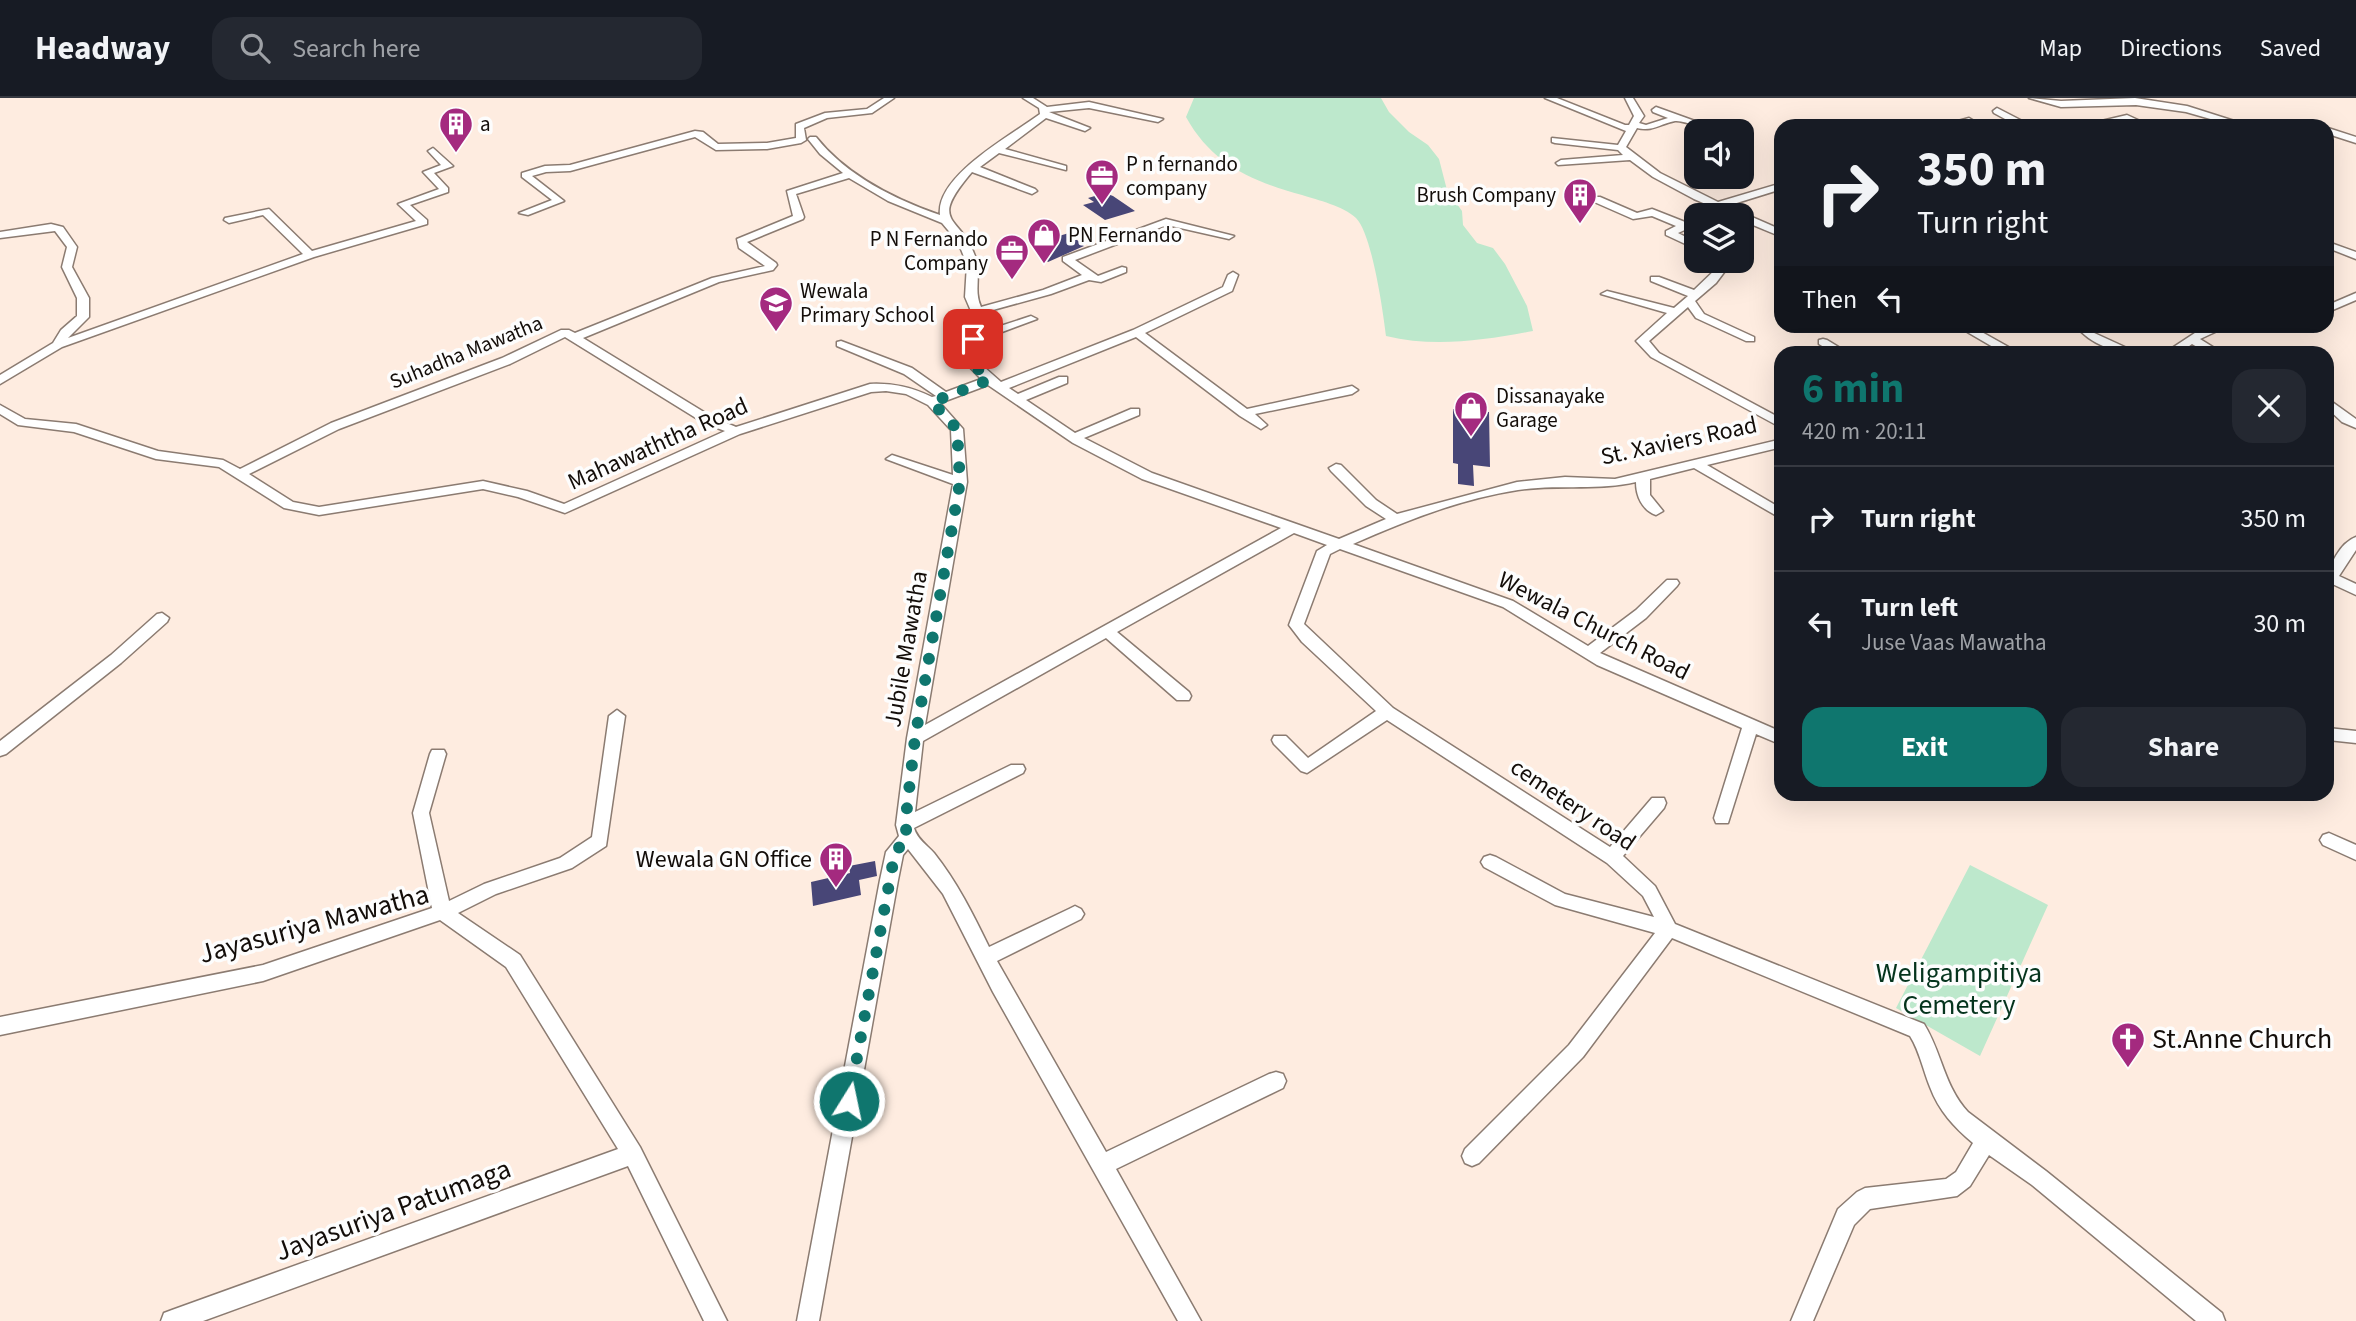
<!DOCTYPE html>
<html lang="en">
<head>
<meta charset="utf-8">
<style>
	:root { --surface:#171b24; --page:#242831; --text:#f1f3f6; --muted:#9ea1a6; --line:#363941; --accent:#0f766e }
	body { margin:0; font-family:"Source Sans 3",sans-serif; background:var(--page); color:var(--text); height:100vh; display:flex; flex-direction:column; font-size:26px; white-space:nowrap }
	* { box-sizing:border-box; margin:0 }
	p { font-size:23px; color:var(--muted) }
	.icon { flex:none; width:38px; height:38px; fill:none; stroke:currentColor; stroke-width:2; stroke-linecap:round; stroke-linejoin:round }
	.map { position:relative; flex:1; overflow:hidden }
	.panel { position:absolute; left:1774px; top:248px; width:560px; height:455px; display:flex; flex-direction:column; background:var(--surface); border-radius:21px; box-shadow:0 7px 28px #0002 }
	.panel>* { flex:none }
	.top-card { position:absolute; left:1774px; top:21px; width:560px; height:214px; border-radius:21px; box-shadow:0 7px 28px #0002; background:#171b24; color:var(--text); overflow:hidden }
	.buttons { position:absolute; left:1684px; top:21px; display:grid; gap:14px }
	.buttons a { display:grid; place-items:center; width:70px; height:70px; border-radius:14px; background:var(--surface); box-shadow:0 7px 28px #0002; font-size:35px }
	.pin { position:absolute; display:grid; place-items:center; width:60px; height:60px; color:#fff; margin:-30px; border-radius:14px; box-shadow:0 4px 10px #0006 }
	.me { position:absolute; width:77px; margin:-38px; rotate:10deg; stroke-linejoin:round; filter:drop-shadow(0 0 5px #0008) }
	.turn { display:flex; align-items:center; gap:24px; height:147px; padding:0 28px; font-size:32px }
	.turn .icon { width:91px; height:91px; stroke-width:2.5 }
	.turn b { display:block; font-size:49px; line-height:60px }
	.then { display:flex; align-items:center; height:66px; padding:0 28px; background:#0003; gap:14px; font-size:26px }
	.round { display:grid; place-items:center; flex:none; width:74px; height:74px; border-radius:21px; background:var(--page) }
	.overview { display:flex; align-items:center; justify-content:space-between; height:119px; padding:0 28px }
	h1 { font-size:42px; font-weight:700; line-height:52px; color:var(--accent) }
	.cta { display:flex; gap:14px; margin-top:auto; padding:14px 28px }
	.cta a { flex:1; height:80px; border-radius:21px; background:var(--accent); color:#fff; font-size:28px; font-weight:700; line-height:80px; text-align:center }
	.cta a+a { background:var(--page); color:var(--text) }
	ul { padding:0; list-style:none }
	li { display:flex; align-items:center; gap:21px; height:105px; padding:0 28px; border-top:2px solid var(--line) }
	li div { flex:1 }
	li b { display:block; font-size:26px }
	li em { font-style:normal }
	header { display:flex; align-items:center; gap:42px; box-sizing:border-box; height:98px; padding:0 35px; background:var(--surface); border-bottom:2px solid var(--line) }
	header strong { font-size:33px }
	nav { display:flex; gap:38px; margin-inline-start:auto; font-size:24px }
	.search { width:490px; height:63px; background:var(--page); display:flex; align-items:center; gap:18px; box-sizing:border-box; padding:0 24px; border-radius:21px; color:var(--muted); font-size:26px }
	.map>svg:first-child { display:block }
	.green { fill:#bde8cc }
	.building { fill:#484677 }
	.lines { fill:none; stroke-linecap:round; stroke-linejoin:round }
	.street-casing { stroke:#8b7b71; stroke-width:3 }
	.street { fill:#fff; fill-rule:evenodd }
	.route { stroke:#0f766e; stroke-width:12; stroke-dasharray:0 21.6 }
	.labels { text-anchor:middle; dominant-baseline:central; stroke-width:7; stroke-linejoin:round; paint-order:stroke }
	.far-poi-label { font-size:21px; fill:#130d09; stroke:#fdfdfd; text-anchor:start }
	.far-street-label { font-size:21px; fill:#130d09; stroke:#fdfdfd }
	.street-label { font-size:24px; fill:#130d09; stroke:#fdfdfd }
	.poi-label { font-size:24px; fill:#130d09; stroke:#fdfdfd; text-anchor:end }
	.near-street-label { font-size:28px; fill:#130d09; stroke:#fdfdfd }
	.near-park-label { font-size:28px; fill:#05341d; stroke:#fdfdfd }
	.near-poi-label { font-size:28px; fill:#130d09; stroke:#fdfdfd; text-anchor:start }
</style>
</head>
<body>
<header>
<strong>Headway</strong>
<div class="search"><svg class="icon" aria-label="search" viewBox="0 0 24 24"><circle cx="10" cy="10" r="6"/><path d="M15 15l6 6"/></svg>Search here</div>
<nav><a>Map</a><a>Directions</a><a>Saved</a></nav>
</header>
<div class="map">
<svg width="2356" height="1223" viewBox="0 0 2356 1223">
	<rect width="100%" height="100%" fill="#feece0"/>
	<path class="green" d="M1194 0H1381L1389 14 1409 34 1428 47 1439 61 1447 92 1462 113 1463 127 1477 145 1493 150 1505 166 1527 208 1533 233C1485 242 1435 250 1386 238 1383 213 1372 136 1356 120 1343 108 1318 102 1302 97 1251 83 1212 66 1186 19Z
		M1970 767 2048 807 1980 958 1896 910Z"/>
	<path class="building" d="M1105 95 1113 98 1135 113 1105 122 1083 107 1094 104 1088 100Z
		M1069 135 1084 148 1048 164 1035 153 1048 149 1042 143Z
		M1453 311 1489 314 1490 369 1473 367 1474 388 1458 386V366L1453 365Z
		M875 763 877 778 859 782 861 797 813 808 811 784 850 775 849 768Z"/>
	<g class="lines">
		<g class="street-casing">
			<path id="street" d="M884 0H894L872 15 827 20 804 30 806 42 801 45 767 51 716 52 695 39 570 73 546 74 532 78 564 103 528 117 519 115 552 102 522 79V75L545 68 570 67 695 33 703 34 718 46 767 45 796 40V26L825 15 867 11Z
				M1023 0H1033L1047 9 1089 4 1163 21 1158 24 1089 10 1049 14 1090 30 1085 33 1046 20 1005 51 1066 68V72L999 55 980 69 1035 91 1037 93 1032 96 972 74C924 130 965 115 977 165 980 180 974 194 981 209L1043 192 1082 177 1063 163V159L1166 121 1234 138 1229 141 1167 127 1075 162 1098 178 1122 169 1126 170V174L1101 184 1089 182 1051 196 982 215 979 235 1031 218 1037 221 978 243 975 261 1001 284 1133 232 1223 189 1228 177 1233 174 1238 177 1232 193 1145 235 1247 311 1352 288 1358 292 1352 296 1255 316 1267 327 1261 331 1240 318 1136 239 1009 290 1018 296 1059 279H1067V285L1026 302 1075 335 1131 311H1139V317L1084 340 1152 375 1339 441 1386 421 1366 408 1331 373 1329 370 1336 366 1341 367 1376 402 1397 416 1517 384 1565 379 1615 381 1782 341V349L1707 367 1782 411V421L1694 370 1650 381V397L1663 413 1656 417C1642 412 1636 398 1636 384 1598 393 1557 386 1518 392 1460 401 1405 423 1353 446L1513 503 1588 548 1636 512 1667 482H1677L1679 485 1677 488 1646 520 1600 555 1782 634V647L1756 636 1728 725H1716L1714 720 1742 630 1597 567 1503 509 1340 451 1330 456 1304 526 1393 610 1610 749 1652 700H1664L1666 705 1664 710 1623 758 1655 788 1675 826 1924 926C1942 955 1944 988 1968 1014L2046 1073 2222 1215 2225 1223H2196L2032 1087 1989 1057 1970 1088 1957 1098 1870 1111 1854 1127 1813 1223H1791L1838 1111 1857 1094 1865 1090 1946 1081 1956 1074 1973 1045C1954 1029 1939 1013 1930 989 1923 972 1920 954 1910 938L1672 840 1583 959 1479 1065 1472 1068 1465 1065 1462 1058 1465 1051 1569 947 1655 835 1555 807 1484 769 1481 764 1484 759 1490 757 1496 759 1565 796 1654 819 1643 798 1607 765 1387 622 1307 675 1301 673 1274 646 1272 642 1274 638H1286L1308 660 1376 613 1302 544 1289 527 1317 453 1327 447 1294 435 1117 534 1189 594 1191 598 1189 602H1177L1106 540 923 643 915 714 1011 667H1023L1025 671 1023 675 914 730C917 741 927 747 934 755 957 784 973 816 989 849L1069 811 1075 808 1081 811 1084 816 1081 821 997 863 1106 1054 1269 976 1276 974 1283 976 1286 983 1283 990 1116 1071 1201 1223H1178L993 894 943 796 908 751 903 757 898 782 819 1223H797L880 782 886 754 899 738 896 727 907 640 953 386 886 361 892 357 953 377 951 332 928 307 906 296 886 293 871 294 740 336 565 415 518 399 483 391 319 417 284 410 219 369 156 361 74 334 18 327 0 316V307L25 321 76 326 158 353 223 362 240 371 331 325 502 260 561 232H569L575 235 712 180 765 168 739 150 737 141 793 118 787 93 843 75 820 56 808 41 810 39H816C847 78 894 101 940 117 935 78 1012 37 1040 16L1039 10ZM849 80 888 103 942 125 958 144 967 166 965 199 971 213 963 262 981 281 946 294 912 270 841 243 837 244V248L904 276 936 298 932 299C911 289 893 285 870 286L736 329 712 319 583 240 719 184 773 172 777 167 776 165 747 144 803 121 804 119 796 96ZM565 239 704 325 725 333 564 406 527 393 483 383 319 409 293 404 249 376 339 331 510 266ZM988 287 1073 345 1142 381 1281 430 925 627 967 384 963 331 940 305Z
				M1545 0H1557L1625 27H1629L1634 18 1625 0H1633L1644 18 1639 25 1646 27 1668 20 1653 14 1652 12 1656 9 1717 31 1718 33C1704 33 1686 22 1675 23 1660 26 1652 34 1637 30L1626 49 1660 75 1718 104 1782 85V91L1727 108 1782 132V139L1741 122V117H1731L1694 101 1653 79 1630 62 1558 67 1556 65 1561 62 1623 57 1618 52 1555 45 1552 44V40L1618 47 1626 33Z
				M2029 0 2061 3 2135 0 2187 8 2250 28H2235L2186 14 2136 7 2061 9Z
				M1997 10 2028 26 2030 28H2018L1994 15 1993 13Z
				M2127 17 2151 28C2141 28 2136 25 2128 24 2118 22 2093 28 2080 28Z
				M1969 20 1974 23 1972 25 1956 28 1947 26Z
				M2328 30 2356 39V45L2328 36Z
				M433 50 453 68 434 75 448 90V94L410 107 427 122V126L314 159 62 249 0 286V277L53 245 61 232 77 218V200L62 169 67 149 55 133 0 140V134L51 126 63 129 77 149 72 169 89 200V219L68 240 303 156 263 117 229 125 224 122 225 120 269 111 312 153 416 123 398 106 439 91 423 74 441 67 428 53Z
				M1592 99H1600L1637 115 1652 111 1685 124 1696 120V127L1678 135 1696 144V151L1666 137V133L1676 128 1652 118 1633 121 1592 103Z
				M2328 144 2356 154V161L2328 150Z
				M1714 163H1724L1728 169 1716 185 1695 203 1704 216 1754 239V243H1746L1696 220 1688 209 1649 243 1659 255 1782 321V330L1651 259 1636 243 1667 215 1601 196 1607 193 1674 210 1688 198 1651 183V179H1659L1694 192 1718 169Z
				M2356 195V202L2328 214V207Z
				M1957 228H1971L2021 256H2005Z
				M2076 228H2087L2092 234 2140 256C2117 256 2090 246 2076 228Z
				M2228 228 2200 241 2224 256H2209L2192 246 2178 256H2163L2204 229Z
				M1823 241 1827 242 1850 256H1835L1819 246V242Z
				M2328 301 2356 321V330L2342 324 2328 311Z
				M2356 439V452L2339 478 2356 486V497L2328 484C2328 468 2340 445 2356 439Z
				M162 515 169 520 167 524 121 565 6 656 0 658V643L111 557 157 516Z
				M617 612 625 618 606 748 572 770 496 796 458 815 520 857 640 1049 727 1223H704L628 1068 203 1223H161L164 1215 172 1212 618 1051 506 869 440 822 263 883 0 937V919L263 867 432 810 413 715 430 656 432 652H444L446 656 429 715 449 803 484 786 560 760 592 739 609 618Z
				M2328 630 2356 633V645L2328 642Z
				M2329 735 2356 747V762L2323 747 2320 742 2323 737Z"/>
		</g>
		<use href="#street" class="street"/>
	</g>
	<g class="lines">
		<path class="route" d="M849 1003 895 754 908 740 905 727 915 640 960 384 957 331 932 304 989 282 969 262 973 241"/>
	</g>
	<defs>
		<g id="building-pin" transform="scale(1.75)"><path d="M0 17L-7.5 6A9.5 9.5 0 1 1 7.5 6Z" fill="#a42a7f" stroke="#fdfdfd"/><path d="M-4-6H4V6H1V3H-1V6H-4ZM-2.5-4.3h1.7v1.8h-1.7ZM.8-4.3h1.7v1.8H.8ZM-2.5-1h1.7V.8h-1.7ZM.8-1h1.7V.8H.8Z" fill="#fff"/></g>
		<g id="office-pin" transform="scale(1.75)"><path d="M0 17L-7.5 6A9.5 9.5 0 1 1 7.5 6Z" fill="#a42a7f" stroke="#fdfdfd"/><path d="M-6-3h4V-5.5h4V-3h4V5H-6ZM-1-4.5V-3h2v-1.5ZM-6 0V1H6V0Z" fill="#fff"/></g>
		<g id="shop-pin" transform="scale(1.75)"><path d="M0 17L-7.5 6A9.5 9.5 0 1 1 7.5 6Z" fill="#a42a7f" stroke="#fdfdfd"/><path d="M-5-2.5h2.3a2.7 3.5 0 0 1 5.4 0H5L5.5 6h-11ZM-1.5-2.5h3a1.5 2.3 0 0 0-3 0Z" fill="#fff"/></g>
		<g id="school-pin" transform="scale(1.75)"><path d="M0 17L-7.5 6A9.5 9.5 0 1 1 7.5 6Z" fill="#a42a7f" stroke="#fdfdfd"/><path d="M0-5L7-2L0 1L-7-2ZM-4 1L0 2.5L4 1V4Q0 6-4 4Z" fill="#fff"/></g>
		<g id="church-pin" transform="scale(1.75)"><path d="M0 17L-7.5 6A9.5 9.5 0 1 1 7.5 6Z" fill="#a42a7f" stroke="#fdfdfd"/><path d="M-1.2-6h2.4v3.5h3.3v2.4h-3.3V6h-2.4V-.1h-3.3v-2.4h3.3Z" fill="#fff"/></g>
	</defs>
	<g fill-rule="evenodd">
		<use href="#building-pin" x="456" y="26"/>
		<use href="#office-pin" x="1102" y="78"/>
		<use href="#building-pin" x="1580" y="97"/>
		<use href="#shop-pin" x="1044" y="137"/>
		<use href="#office-pin" x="1012" y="153"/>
		<use href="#school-pin" x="776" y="205"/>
		<use href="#shop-pin" x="1471" y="310"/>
		<use href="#building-pin" x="836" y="761"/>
		<use href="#church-pin" x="2128" y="941"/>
	</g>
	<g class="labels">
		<g class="far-poi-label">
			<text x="480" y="26">a</text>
			<text x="1126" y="66">P n fernando<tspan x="1126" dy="24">company</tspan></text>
			<text x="1556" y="97" text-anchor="end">Brush Company</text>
			<text x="1068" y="137">PN Fernando</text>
			<text x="988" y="141" text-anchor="end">P N Fernando<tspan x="988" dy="24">Company</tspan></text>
			<text x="800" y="193">Wewala<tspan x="800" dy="24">Primary School</tspan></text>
			<text x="1496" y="298">Dissanayake<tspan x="1496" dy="24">Garage</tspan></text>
		</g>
		<g class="far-street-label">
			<text transform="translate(466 254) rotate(-22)">Suhadha Mawatha</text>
		</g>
		<g class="street-label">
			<text transform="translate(1679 343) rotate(-12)">St. Xaviers Road</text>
			<text transform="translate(658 346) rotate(-24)">Mahawaththa Road</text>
			<text transform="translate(1594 528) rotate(27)">Wewala Church Road</text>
			<text transform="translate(906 551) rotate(-80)">Jubile Mawatha</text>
			<text transform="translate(1573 707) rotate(34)">cemetery road</text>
		</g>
		<g class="poi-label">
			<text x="812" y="761">Wewala GN Office</text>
		</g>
		<g class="near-street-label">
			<text transform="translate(314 826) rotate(-15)">Jayasuriya Mawatha</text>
			<text transform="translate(393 1112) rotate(-20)">Jayasuriya Patumaga</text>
		</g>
		<g class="near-park-label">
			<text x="1959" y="875">Weligampitiya<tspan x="1959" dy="32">Cemetery</tspan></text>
		</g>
		<g class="near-poi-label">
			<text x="2152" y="941">St.Anne Church</text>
		</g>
	</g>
</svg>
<div class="buttons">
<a><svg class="icon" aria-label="sound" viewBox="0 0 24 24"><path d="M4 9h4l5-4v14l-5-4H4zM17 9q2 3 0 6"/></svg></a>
<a><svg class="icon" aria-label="layers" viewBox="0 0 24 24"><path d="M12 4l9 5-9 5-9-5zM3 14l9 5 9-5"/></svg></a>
</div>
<div class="pin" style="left:973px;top:241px;background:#d93025"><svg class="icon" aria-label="arrive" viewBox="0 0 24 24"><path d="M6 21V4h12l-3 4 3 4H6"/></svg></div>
<svg class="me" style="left:849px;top:1003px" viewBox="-20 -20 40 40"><circle r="17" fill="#0f766e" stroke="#fff" stroke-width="3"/><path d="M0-11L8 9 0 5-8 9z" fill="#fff"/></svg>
<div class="top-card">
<div class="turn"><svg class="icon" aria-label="right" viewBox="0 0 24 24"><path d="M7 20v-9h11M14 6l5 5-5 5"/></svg><div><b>350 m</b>Turn right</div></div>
<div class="then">Then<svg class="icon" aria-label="left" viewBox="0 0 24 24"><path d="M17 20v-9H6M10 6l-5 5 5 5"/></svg></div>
</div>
<section class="panel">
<div class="overview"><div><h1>6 min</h1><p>420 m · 20:11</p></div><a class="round"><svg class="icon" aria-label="close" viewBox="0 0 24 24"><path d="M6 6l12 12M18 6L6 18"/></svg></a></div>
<ul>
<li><svg class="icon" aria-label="right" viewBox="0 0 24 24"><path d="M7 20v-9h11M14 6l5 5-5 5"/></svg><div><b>Turn right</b></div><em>350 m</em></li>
<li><svg class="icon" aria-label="left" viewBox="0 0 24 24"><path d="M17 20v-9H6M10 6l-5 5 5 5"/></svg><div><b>Turn left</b><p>Juse Vaas Mawatha</p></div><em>30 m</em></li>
</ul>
<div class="cta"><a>Exit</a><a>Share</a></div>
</section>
</div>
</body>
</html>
